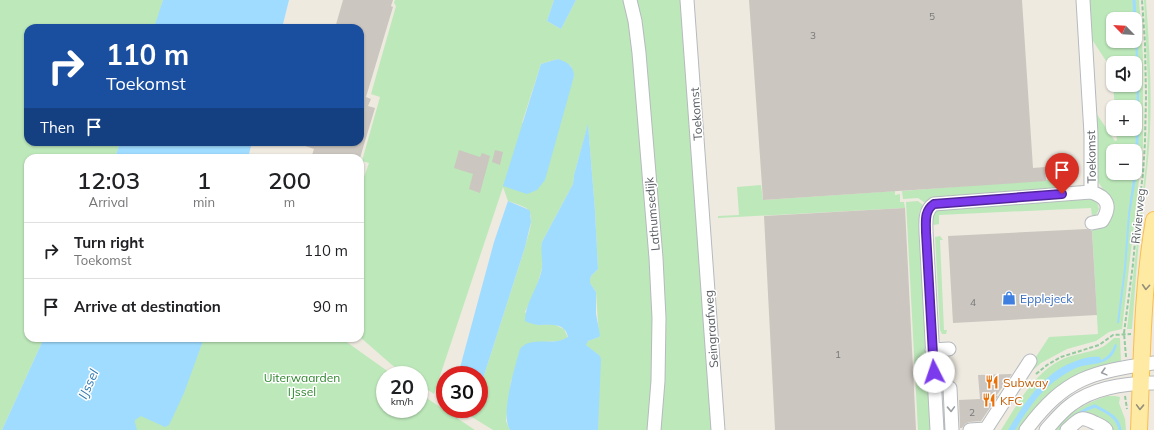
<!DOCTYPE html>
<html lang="en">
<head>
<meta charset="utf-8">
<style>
	:root { --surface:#fff; --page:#f2f2f2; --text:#202124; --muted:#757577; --line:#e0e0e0 }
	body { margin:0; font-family:Mulish,sans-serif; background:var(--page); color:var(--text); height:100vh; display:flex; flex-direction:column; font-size:15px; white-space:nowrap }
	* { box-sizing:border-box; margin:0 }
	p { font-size:13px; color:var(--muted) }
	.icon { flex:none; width:22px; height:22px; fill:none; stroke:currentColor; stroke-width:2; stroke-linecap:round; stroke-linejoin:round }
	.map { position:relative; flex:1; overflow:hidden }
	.details { position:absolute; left:24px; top:154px; width:340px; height:188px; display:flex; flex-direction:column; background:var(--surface); border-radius:12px; box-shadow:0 1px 3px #0004 }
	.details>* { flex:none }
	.guide { position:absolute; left:24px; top:24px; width:340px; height:122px; border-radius:12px; box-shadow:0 1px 3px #0004; background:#1a4fa0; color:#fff; overflow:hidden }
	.needle { width:26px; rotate:295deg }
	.tools { position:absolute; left:1106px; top:12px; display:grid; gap:8px }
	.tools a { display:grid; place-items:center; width:36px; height:36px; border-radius:8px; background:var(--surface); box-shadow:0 1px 3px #0004; font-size:20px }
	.speed { position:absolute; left:376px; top:366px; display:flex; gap:8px; font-size:20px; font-weight:700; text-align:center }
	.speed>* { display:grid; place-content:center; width:52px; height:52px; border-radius:50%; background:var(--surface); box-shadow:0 1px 3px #0004; line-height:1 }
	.speed small { font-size:10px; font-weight:400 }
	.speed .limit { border:6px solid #d22; background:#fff; color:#111 }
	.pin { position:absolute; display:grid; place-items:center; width:34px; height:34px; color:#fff; margin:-41px -17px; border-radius:50% 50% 50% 0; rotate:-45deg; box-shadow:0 0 4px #0007 }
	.pin .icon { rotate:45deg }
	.me { position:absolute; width:44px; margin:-22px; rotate:356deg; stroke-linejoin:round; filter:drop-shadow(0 0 3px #0008) }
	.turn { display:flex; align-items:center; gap:14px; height:84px; padding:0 16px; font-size:18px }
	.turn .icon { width:52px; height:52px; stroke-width:2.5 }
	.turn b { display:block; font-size:28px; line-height:34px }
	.then { display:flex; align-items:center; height:38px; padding:0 16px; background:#0003; gap:8px; font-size:15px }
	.eta { display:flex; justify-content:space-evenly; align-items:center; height:68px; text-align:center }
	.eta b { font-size:24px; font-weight:600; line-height:28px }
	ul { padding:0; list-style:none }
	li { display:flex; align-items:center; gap:12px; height:56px; padding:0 16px; border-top:1px solid var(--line) }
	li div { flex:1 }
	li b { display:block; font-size:15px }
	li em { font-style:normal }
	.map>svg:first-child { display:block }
	.green { fill:#bde8ba; fill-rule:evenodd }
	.water { fill:#9fdcff }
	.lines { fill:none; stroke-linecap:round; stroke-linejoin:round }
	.stream { stroke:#9fdcff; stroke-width:3 }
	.building { fill:#cbc6bf }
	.minor-casing { stroke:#b6babe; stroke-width:15 }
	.major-casing { stroke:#fcbd4b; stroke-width:18 }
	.path { stroke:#93ca9e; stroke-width:2; stroke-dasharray:4 2; stroke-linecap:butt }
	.minor { stroke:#fff; stroke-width:13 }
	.major { stroke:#ffeaa4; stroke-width:16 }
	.oneway { stroke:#938f7a }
	.oneway2 { stroke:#9b9ea1 }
	.route-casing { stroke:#51269a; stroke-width:10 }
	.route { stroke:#7c3aed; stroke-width:7 }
	.labels { text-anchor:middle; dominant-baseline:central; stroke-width:3; stroke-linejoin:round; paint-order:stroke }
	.number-label { font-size:10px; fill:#76787a }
	.street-label { font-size:12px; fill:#595e63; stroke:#fff }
	.shop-label { font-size:12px; fill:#366cbe; stroke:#fff; text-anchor:start }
	.park-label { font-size:12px; fill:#2f862e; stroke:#fff }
	.food-label { font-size:12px; fill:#c56008; stroke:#fff; text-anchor:start }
	.water-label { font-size:13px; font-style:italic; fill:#3279b0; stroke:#fff }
</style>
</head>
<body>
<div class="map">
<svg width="1154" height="430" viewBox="0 0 1154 430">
	<rect width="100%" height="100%" fill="#eeeae0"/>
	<path class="green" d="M0 0H163L155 28H28V142H120L115 158H28V338H44L2 430H0Z
		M395 0H554L547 21 561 29 576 0H627L631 17 654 274 651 430H598L599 355 585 345 588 341 599 337 596 292 590 283V280L591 276 598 269 595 211 588 125 574 175 573 184 542 242C541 248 544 254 543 261 541 278 533 297 525 312L537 325 553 324 564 329 568 338 559 341 530 343 511 381 506 421 510 430H493L459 409H479V391L525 247C527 237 537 216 526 208 521 205 514 203 508 201L503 187 434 394 419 384V375H407L392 365 360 337V188L369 163 362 161 380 97 371 94 396 6 394 3ZM558 59 571 66 574 76 569 90 522 123 541 64Z
		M632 0H681L714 430H656L661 353Z
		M1088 0H1139L1143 56V145L1122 329 1109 332 1096 341 1067 349 1041 363 1032 371 1028 369 1049 337 1098 334 1092 229C1098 229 1106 227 1109 222 1125 201 1098 192 1095 173 1093 155 1095 132 1095 114L1096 113 1115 141 1117 140 1116 129H1135V107H1115L1113 85H1135V63H1113V79L1112 70 1091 38ZM1113 19H1135V41H1113ZM1113 151H1135V173H1113Z
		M1144 0H1146C1149 43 1152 87 1150 130 1149 159 1145 186 1142 215 1137 253 1135 291 1132 329H1127L1146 164 1148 130V83Z
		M1078 165C1078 175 1075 183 1065 188L932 198 925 203 918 198 903 199 902 191 1058 179V166Z
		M761 185 763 200 895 191V195L900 194V202H904L905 208 718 218V216L739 215 737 187Z
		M1091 199 1097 202 1099 209 1096 215 1092 216 1091 208 939 215V224L934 225 932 223 933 213 938 209Z
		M918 201 923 205 919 213 930 430H918L906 202Z
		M940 236 943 240H940L944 330H947L946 334H942L940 330 935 237Z
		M169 338H244L251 341 253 338H341L393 375H385V409H419V393L475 430H129Z
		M1114 338H1120L1121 362 1106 366 1022 430H1001C1018 404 1033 373 1063 359 1074 354 1087 353 1098 349 1104 347 1109 342 1114 338Z
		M1107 396H1115L1120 397 1119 403 1125 419 1126 430H1109L1084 414 1062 430H1054C1069 413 1085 403 1107 396Z"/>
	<path class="water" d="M163 0H289L282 28H154Z
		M554 0H576L561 29 547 21Z
		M1133 0H1135L1139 75V132L1136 178 1130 214 1126 268 1119 323H1117L1124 269 1128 214 1134 173H1135L1137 77Z
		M558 59C567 62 574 66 574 76L545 180 537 190 527 194 503 186 541 64Z
		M588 124 595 211 598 269 591 276 590 280V283L596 292V314L600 335 599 337 588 341 586 345 599 355 601 359 598 430H510C500 415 515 367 520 349 528 338 546 343 558 341 561 340 565 339 568 337 565 322 550 325 538 325 533 324 529 323 525 321 525 304 537 289 541 273 544 262 540 252 542 242L573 184 574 175Z
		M120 142H252L248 158H115Z
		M508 201 527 209 530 211 531 222 525 247 479 391V375H458L494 242Z
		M44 338H204L184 393 169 425 165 427 141 416 135 420V423L137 430H2Z
		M1115 344 1117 345C1110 370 1090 360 1072 370 1044 385 1031 404 1015 430H1008C1025 402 1044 372 1076 361 1084 358 1091 356 1100 357L1101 360C1108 357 1112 352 1115 344Z"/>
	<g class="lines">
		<path class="stream" d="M1134 0 1135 19
			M1078 414 1087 409 1095 406C1106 412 1118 416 1120 430"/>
	</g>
	<path class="building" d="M343 0H393L391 6 393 7 366 97 371 99 368 106 375 108 360 158H311L314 149 297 143V142H360V28H335Z
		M749 0H1022L1033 168 1045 167 1046 181 763 200Z
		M459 150 480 157 482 153 490 156 480 193 469 189 473 174 454 168Z
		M495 150 503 152 500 165 492 162Z
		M905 208 916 430H775L764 216Z
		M1087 229 1092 231 1097 315 953 323 948 236Z
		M1012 374 996 396H998L981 421 969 422 965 424 962 428H960L959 400 980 399 978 375Z"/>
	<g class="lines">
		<g class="minor-casing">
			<path id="minor" d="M630 0 635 21 639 53 656 258 659 318 658 381 654 430
				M687 0 718 430
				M1091 192C1107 197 1112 206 1102 221L1092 223
				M932 350 949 349
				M950 388 952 430
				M937 430 926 232C926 222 924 211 934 204L1091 192V134L1083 0
				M970 430 986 429 1030 361
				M1026 430C1066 377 1091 372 1154 363
				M1046 430C1054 421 1062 411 1072 404 1095 387 1126 383 1154 383
				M1067 430C1080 419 1079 415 1095 423 1100 425 1103 426 1106 430"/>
		</g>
		<g class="major-casing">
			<path id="major" d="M1139 430C1142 360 1142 289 1154 220"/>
		</g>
		<path class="path" d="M1126 357 1124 333 1133 264 1137 219 1143 174 1145 142 1146 97 1145 43 1142 0
			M1036 374 1047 365 1061 357 1099 345 1113 335 1131 334
			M1125 396 1127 409"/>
		<use href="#minor" class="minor"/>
		<use href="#major" class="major"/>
	</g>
	<defs><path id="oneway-chevron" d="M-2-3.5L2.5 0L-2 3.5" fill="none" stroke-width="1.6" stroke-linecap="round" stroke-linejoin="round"/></defs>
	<g class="oneway">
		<use href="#oneway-chevron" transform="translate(1146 287) rotate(94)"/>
		<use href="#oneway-chevron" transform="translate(1140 407) rotate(92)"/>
	</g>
	<g class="oneway2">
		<use href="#oneway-chevron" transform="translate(1104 372) rotate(165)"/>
		<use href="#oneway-chevron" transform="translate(951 409) rotate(88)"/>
	</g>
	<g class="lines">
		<g class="route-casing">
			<path id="route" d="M934 372 926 232C926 221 924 211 934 204L1062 194"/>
		</g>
		<use href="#route" class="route"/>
	</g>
	<defs>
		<g id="shop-bare" transform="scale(1.08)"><path d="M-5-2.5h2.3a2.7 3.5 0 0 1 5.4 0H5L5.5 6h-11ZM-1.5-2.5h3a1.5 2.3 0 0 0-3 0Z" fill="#3f7fe0" stroke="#fff" stroke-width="2.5" paint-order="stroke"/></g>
		<g id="restaurant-bare" transform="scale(1.08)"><path d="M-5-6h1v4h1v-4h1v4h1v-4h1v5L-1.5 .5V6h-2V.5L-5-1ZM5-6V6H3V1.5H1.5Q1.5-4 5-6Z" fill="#e8710a" stroke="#fff" stroke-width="2.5" paint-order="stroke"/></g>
	</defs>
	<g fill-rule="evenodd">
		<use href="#shop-bare" x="1009" y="298"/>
		<use href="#restaurant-bare" x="992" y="382"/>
		<use href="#restaurant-bare" x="989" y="400"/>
	</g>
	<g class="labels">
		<g class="number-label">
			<text x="932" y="16">5</text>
			<text x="813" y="35">3</text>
			<text x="973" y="302">4</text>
			<text x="838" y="354">1</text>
			<text x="972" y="412">2</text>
		</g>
		<g class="street-label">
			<text transform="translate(696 114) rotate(-94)">Toekomst</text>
			<text transform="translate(1091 157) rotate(-91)">Toekomst</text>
			<text transform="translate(652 214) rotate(-95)">Lathumsedijk</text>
			<text transform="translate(1138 216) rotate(-84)">Rivierweg</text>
			<text transform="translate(711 329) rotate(-94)">Seingraafweg</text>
		</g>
		<g class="shop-label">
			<text x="1020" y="298">Epplejeck</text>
		</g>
		<g class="park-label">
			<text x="302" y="377">Uiterwaarden<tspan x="302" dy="14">IJssel</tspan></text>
		</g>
		<g class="food-label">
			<text x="1003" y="382">Subway</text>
			<text x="1000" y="400">KFC</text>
		</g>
		<g class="water-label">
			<text transform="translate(88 384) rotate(-66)">IJssel</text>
		</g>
	</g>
</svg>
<div class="tools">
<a><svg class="needle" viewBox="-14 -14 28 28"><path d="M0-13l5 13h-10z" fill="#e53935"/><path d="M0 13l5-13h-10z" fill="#757577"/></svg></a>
<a><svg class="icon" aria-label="sound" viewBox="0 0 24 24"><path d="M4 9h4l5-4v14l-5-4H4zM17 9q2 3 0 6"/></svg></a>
<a>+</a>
<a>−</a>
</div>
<div class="speed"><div>20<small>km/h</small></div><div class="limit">30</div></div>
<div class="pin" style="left:1062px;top:194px;background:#d93025"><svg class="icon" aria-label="arrive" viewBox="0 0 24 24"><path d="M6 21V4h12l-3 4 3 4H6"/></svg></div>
<svg class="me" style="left:934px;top:372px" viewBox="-20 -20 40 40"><circle r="19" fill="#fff"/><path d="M0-13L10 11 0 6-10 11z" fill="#7c3aed"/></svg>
<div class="guide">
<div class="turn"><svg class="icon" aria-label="right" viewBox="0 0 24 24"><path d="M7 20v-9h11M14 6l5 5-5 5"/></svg><div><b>110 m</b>Toekomst</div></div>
<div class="then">Then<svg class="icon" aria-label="arrive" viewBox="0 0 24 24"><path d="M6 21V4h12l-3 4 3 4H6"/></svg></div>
</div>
<section class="details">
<div class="eta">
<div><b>12:03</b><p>Arrival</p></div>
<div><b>1</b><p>min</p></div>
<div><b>200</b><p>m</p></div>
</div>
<ul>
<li><svg class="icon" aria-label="right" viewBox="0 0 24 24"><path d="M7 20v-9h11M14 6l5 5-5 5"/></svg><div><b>Turn right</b><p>Toekomst</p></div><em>110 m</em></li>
<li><svg class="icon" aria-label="arrive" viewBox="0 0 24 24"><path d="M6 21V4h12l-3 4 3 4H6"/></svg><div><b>Arrive at destination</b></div><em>90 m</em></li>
</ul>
</section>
</div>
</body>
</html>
